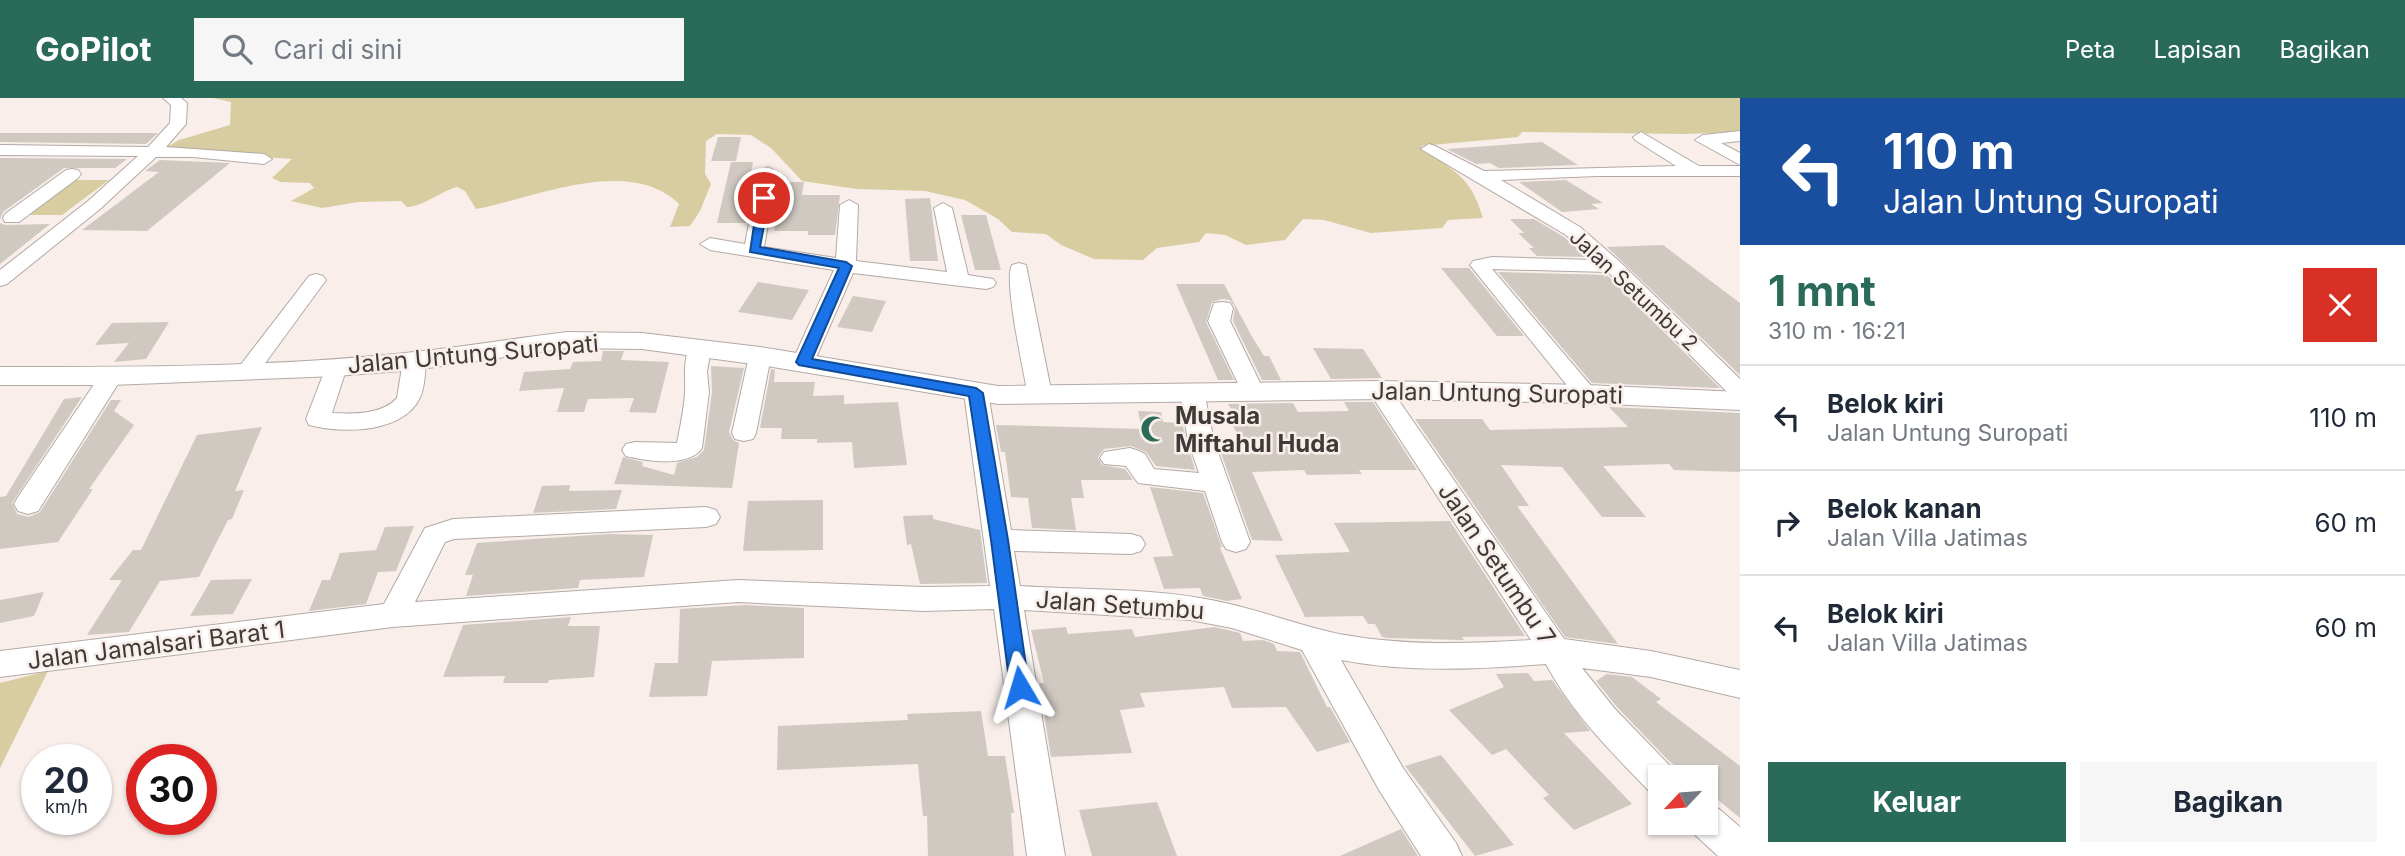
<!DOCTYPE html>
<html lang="id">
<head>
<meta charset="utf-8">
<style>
	:root { --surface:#fff; --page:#f6f6f7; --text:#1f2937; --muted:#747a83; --line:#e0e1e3; --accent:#296a59 }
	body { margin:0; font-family:Inter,sans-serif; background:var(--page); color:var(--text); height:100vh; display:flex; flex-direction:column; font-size:26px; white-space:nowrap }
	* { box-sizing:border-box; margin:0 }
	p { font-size:23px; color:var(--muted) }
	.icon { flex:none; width:38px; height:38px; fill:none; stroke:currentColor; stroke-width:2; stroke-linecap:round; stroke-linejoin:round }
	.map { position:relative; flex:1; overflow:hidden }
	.panel { display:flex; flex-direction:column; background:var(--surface); width:665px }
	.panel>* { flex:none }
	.guide { background:#1a4fa0; color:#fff; overflow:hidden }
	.needle { width:46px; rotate:244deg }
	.tools { position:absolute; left:1648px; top:667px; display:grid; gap:14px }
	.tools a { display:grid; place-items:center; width:70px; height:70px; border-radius:0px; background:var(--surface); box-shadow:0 2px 5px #0004; font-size:35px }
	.speed { position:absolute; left:21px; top:646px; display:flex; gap:14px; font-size:35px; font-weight:700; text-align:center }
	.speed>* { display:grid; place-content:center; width:91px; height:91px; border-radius:50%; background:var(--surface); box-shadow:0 2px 5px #0004; line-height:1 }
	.speed small { font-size:18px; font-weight:400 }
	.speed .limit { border:10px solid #d22; background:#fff; color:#111 }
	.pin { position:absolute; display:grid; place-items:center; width:60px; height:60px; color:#fff; margin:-30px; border:4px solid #fff; border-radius:50%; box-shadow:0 2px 7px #0007 }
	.me { position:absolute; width:77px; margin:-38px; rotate:353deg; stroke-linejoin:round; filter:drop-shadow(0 0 5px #0008) }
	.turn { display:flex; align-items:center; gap:24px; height:147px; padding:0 28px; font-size:32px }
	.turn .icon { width:91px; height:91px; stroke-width:2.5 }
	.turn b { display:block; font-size:49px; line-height:60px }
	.round { display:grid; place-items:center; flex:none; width:74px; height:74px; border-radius:0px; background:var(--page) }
	.overview { display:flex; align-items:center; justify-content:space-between; height:119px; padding:0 28px }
	h1 { font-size:42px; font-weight:700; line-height:52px; color:var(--accent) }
	.button { display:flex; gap:14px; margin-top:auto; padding:14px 28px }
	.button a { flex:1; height:80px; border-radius:0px; background:var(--accent); color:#fff; font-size:28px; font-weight:700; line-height:80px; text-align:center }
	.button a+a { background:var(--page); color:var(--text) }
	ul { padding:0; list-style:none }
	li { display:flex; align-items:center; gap:21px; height:105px; padding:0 28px; border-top:2px solid var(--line) }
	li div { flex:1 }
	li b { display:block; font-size:26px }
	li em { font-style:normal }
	header { display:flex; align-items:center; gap:42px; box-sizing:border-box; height:98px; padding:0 35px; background:var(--accent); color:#fff }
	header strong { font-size:33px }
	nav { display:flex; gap:38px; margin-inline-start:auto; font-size:24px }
	.search { width:490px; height:63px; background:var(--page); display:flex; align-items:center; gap:18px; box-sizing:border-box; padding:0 24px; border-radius:0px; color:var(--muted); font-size:26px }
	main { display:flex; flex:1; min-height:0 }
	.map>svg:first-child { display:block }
	.green { fill:#d8cda1 }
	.building { fill:#d0c9c2 }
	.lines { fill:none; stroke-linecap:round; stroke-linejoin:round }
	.minor-casing { stroke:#b3a9a5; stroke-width:2 }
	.major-casing { stroke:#b3a9a5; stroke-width:2 }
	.minor { fill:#fff; fill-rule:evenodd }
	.major { fill:#fff; fill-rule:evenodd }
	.route { fill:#1a73e8; stroke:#114b97; stroke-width:2 }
	.labels { text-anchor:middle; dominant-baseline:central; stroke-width:5; stroke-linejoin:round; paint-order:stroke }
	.far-street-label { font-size:21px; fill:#3e3a38; stroke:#f9eeea }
	.street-label { font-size:24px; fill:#3e3a38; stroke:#f9eeea }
	.poi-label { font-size:24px; font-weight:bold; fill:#3e3a38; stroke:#f9eeea; text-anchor:start }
</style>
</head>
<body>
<header>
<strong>GoPilot</strong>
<div class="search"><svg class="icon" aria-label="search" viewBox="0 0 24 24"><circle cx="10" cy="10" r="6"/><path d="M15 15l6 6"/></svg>Cari di sini</div>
<nav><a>Peta</a><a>Lapisan</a><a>Bagikan</a></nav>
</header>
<main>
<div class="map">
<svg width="1740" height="758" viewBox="0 0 1740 758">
	<rect width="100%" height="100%" fill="#f9eeea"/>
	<path class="green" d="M213 0H1740V34L1684 36 1522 34 1518 39 1421 48C1454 76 1469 74 1483 120L1448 122 1442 130 1371 135 1324 122 1303 121 1285 142 1246 147 1225 137 1206 135 1199 144 1157 150 1143 162 1094 161 1061 147 1046 136 1012 134 998 121 965 102 925 93 857 91 802 83 771 50 751 37 717 36 706 43 705 76 711 86 700 113 690 128 670 129 679 106C629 57 535 100 476 111L465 93 457 89C439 94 425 108 407 109L401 103 358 104 322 110 291 103 314 90 310 85 281 84 272 80 292 61 264 59 246 54 192 53 167 49 179 42 230 27 231 4Z
		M69 82H109L62 117H24Z
		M48 573 0 670V585Z"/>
	<path class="building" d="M0 35H158L146 46 0 44Z
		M718 39H741L736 63H711Z
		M1542 44 1578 67 1499 70 1490 65 1476 66 1447 51Z
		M0 60 127 61 115 70H64L3 114 0 122Z
		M160 62 230 65 147 133 82 132 159 74 145 73Z
		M731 64H753L749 84H754L746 125H717Z
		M1566 82 1603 105 1591 106 1599 111 1562 114 1519 84Z
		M778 84H804L802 97H840L835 137H808V133H774L775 125H771Z
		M930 100 938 163H910L905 101Z
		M961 117H986L1001 172H975Z
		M1510 121H1534L1564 139 1587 159 1537 158 1529 150H1534L1518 135H1524Z
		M0 125 5 127 50 126 0 166Z
		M1663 147 1740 205V277L1607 149Z
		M1441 170H1469L1524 238H1497Z
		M1498 174 1607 177 1720 290 1592 285Z
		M758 184 809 192 792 222 738 214Z
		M1176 186H1224L1251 237 1264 258H1269L1281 282H1262L1233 223 1235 209 1230 202 1222 201 1212 204 1206 224 1234 282H1218Z
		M853 198 886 203 872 234 837 229Z
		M169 224 146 261 114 264 129 245 95 247 112 225Z
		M1313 250 1363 251 1382 280 1331 281Z
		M603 253H624L621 262 669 264 656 315 629 314 634 300 588 301 584 314H557L564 290 519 293 524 274 570 271 573 264 601 263Z
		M711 268 744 270 729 334 733 342 739 345 732 390 614 386 623 359 643 364 642 368 674 377 677 365 697 359 704 352 712 294Z
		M771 271 775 272 774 284H815L813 298 844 297V306L898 304 907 367 854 370 852 344 817 345V341H781L782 330H760Z
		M82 299 12 405 17 416 29 419 40 414 111 302H121L114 313 134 327 89 391H93L58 444 0 451V399L6 398 64 301Z
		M1344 304H1373L1417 372H1359L1362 376 1307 377 1304 372 1252 374 1283 443 1252 442 1221 355 1245 354 1227 314 1232 313 1228 306 1293 305 1298 314 1349 313Z
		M1609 309 1740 315V374L1674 372 1669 366 1603 368 1646 419H1602L1562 369 1501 367 1529 408H1517L1618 546 1565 539 1415 321H1482L1490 332 1628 329Z
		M1138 313 1161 314 1163 324 1182 325 1195 372 1156 368 1146 354 1131 348 1104 351 1098 359 1102 367 1125 371 1133 382H1081L1084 400H1071L1076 432 1032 430 1028 400 1011 399 1005 354H1001L996 327 1142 331Z
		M262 329 235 393 244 392 232 421 228 422 199 479 160 483 129 534 87 537 122 482H109L133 452H141L197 337Z
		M570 387 569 393 622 392 616 411 533 415 542 388Z
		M1150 389 1203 395 1222 449 1220 450 1242 501 1227 503 1203 498 1200 490 1164 491 1153 459 1173 458Z
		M823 402V452L743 453 748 403Z
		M933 417V421L980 432 987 485 920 486 911 446 907 447 903 418Z
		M1450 423 1525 538 1462 539 1464 542H1459L1387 540 1382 539 1375 526H1368L1363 518 1305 519 1275 457 1350 454 1334 425Z
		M414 428 396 473 378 474 366 506 309 513 322 482H330L340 455 376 452 385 429Z
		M608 436 653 437 644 479 580 482 578 490 466 498 473 477H465L477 445Z
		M252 481 233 516 190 518 211 482Z
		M44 494 34 518 0 525V502Z
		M746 507 804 510V560L712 563 707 598 649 599 655 565H678L680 511Z
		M571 519 568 528H600L594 579 549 582 548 585H503L505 578 443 579 463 527Z
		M1066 529 1068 536 1132 531 1135 539 1215 529 1240 535 1243 543 1263 542 1274 546 1277 553 1300 554 1327 609H1330L1350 644 1317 654 1286 609 1232 610 1224 589 1140 595 1145 609 1120 612 1132 655 1051 659 1039 585H1044L1031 532Z
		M1528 575 1534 583 1552 582 1590 633 1564 635 1632 706 1574 732 1543 700 1549 697 1506 651 1492 657 1449 612 1504 589 1496 576Z
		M1607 576 1632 579 1661 601 1656 604 1740 668V720L1706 692V679H1689L1668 662 1617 609 1596 583Z
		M981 613 988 658H1005L1014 715H1011L1014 758H928L927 718H923L918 666 777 672 778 628 908 622 907 616Z
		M1441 657 1514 747 1475 758 1405 668Z
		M1157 704 1177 758H1092L1079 712Z
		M1401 731 1418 758H1340Z"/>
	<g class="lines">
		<g class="minor-casing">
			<path id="minor" d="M163 0H181L187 5 186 26 166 49 264 56 272 61 264 66 193 59H156L100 111 7 186 0 188V172L88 103 138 58 0 57V47L148 49 170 25 171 7Z
				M1740 33V43L1721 45 1740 55V67L1695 42 1703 37Z
				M1641 34 1699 68H1740V78H1597L1501 82 1580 129 1620 164 1740 281V301L1732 299 1608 174 1492 171 1598 296 1594 301 1586 303 1578 301 1470 167 1473 163 1492 159 1594 162 1566 137 1421 51 1429 46 1435 48 1484 73 1676 68 1635 42 1633 39Z
				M768 69 777 74 764 149 836 160 840 107 849 102 858 107 856 163 947 174 934 110 943 105 952 110 968 177 993 181 996 185 993 189 986 191 853 175 814 264 811 269H795L792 264 834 172 710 152 700 146 710 140 745 146 759 74Z
				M72 71 78 72 81 76 78 80 19 124H5L3 120 5 116 66 72Z
				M1019 165 1026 167 1052 297 1048 302 1040 304 1032 302 1028 297C1024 275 1003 181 1012 167Z
				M316 176 323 178 326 182 255 279H239L235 274 239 269 309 178Z
				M1222 204 1230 205 1233 210 1230 223 1264 293 1260 298 1252 300 1244 298 1208 223 1214 205Z
				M700 243 708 245 711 250 707 274 709 294 702 350C689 370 646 363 626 358L622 352 626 346 635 344 677 345C680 329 684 312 685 295 686 278 682 260 692 245Z
				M760 251 768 253 771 258 756 335 753 341 744 343 735 341 732 335 749 258 752 253Z
				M414 256 422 258C427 266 425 276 424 285 418 335 348 337 309 327L306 321 328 264H344L347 269 332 315C353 316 382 317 397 300L403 263 406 258Z
				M111 271 119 273 123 278 38 413 28 416 18 413 14 406 18 399 103 273Z
				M1380 285 1388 287 1564 541 1651 553 1740 572V600L1651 579 1582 570 1615 611 1673 671 1677 679H1661V698L1649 693C1611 654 1572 615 1546 566 1477 571 1409 575 1341 562L1403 670 1456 745 1462 758H1421L1379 692 1302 552 1232 530 1190 522 1024 512 1065 758H1027L994 511 924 513 738 504 393 529 0 579V553L384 506 425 430 453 421 706 409 716 412 720 419 716 426 706 429 454 441 445 444 415 504 738 482 924 489 990 488 964 295 968 290 976 288 984 290 988 295 1011 432 1131 436 1141 439 1145 446 1141 453 1131 456 1014 453 1020 488C1081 492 1152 490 1211 502 1255 510 1297 527 1339 536 1403 548 1467 546 1531 542L1368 292 1372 287Z
				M1192 287 1200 289 1204 294 1214 343 1250 444 1246 451 1236 454 1226 451 1222 444 1205 393 1138 385 1126 368 1104 366 1100 360 1104 354 1130 350 1139 353 1145 356 1154 371 1199 375 1188 343 1180 294 1184 289Z
				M1706 706 1719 711 1740 729V758H1718L1693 735 1688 724H1706Z"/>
		</g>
		<g class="major-casing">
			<path id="major" d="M567 234 642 235 760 249 998 288 1380 283 1586 287 1740 294V312L1586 305 1380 301 998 306 760 267 642 251 567 250 414 272 336 278 111 287H0V269C136 269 280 269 414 254 465 249 516 240 567 234Z"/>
		</g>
		<use href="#minor" class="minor"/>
		<use href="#major" class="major"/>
	</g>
	<path class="route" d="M764 97 769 100 760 149 846 164 852 168 812 261 976 290 983 295 1008 442 1029 589 1027 595 1020 597 1013 595 1010 589 991 442 969 298 799 267 796 264 839 170 750 154 758 100Z"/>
	<defs>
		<g id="mosque-bare" transform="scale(2.1)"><path d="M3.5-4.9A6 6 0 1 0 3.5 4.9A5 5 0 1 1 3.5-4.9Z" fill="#296a59" stroke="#f9eeea" stroke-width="2.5" paint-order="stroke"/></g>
	</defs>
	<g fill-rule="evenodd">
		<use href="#mosque-bare" x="1154" y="331"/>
	</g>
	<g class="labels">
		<g class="far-street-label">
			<text transform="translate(1634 192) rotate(43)">Jalan Setumbu 2</text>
		</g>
		<g class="street-label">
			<text transform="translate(473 256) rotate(-5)">Jalan Untung Suropati</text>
			<text transform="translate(1497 295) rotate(1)">Jalan Untung Suropati</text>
			<text transform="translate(1497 466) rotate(56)">Jalan Setumbu 7</text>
			<text transform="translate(1120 507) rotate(4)">Jalan Setumbu</text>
			<text transform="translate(156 547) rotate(-7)">Jalan Jamalsari Barat 1</text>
		</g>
		<g class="poi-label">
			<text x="1175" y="317">Musala<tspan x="1175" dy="28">Miftahul Huda</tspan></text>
		</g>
	</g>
</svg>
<div class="tools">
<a><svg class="needle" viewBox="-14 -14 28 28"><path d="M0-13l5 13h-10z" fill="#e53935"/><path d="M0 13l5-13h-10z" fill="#747a83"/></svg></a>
</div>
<div class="speed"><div>20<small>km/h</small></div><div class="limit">30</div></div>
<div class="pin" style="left:764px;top:100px;background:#d93025"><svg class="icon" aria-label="arrive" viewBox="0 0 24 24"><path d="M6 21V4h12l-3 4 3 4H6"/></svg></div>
<svg class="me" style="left:1020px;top:589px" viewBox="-20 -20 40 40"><path d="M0-17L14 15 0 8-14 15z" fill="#1a73e8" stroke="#fff" stroke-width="4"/></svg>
</div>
<section class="panel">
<div class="guide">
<div class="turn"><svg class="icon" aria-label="left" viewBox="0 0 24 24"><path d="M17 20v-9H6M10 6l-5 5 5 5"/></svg><div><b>110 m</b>Jalan Untung Suropati</div></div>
</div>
<div class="overview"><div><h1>1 mnt</h1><p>310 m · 16:21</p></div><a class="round" style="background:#d93025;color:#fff"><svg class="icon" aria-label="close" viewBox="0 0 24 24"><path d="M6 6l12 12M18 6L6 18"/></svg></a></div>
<ul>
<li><svg class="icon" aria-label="left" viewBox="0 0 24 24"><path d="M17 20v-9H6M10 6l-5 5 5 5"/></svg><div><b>Belok kiri</b><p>Jalan Untung Suropati</p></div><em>110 m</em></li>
<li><svg class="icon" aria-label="right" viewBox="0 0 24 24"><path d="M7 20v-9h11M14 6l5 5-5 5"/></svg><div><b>Belok kanan</b><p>Jalan Villa Jatimas</p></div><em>60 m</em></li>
<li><svg class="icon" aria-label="left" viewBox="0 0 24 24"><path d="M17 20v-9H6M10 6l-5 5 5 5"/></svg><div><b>Belok kiri</b><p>Jalan Villa Jatimas</p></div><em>60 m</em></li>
</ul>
<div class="button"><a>Keluar</a><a>Bagikan</a></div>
</section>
</main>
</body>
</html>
